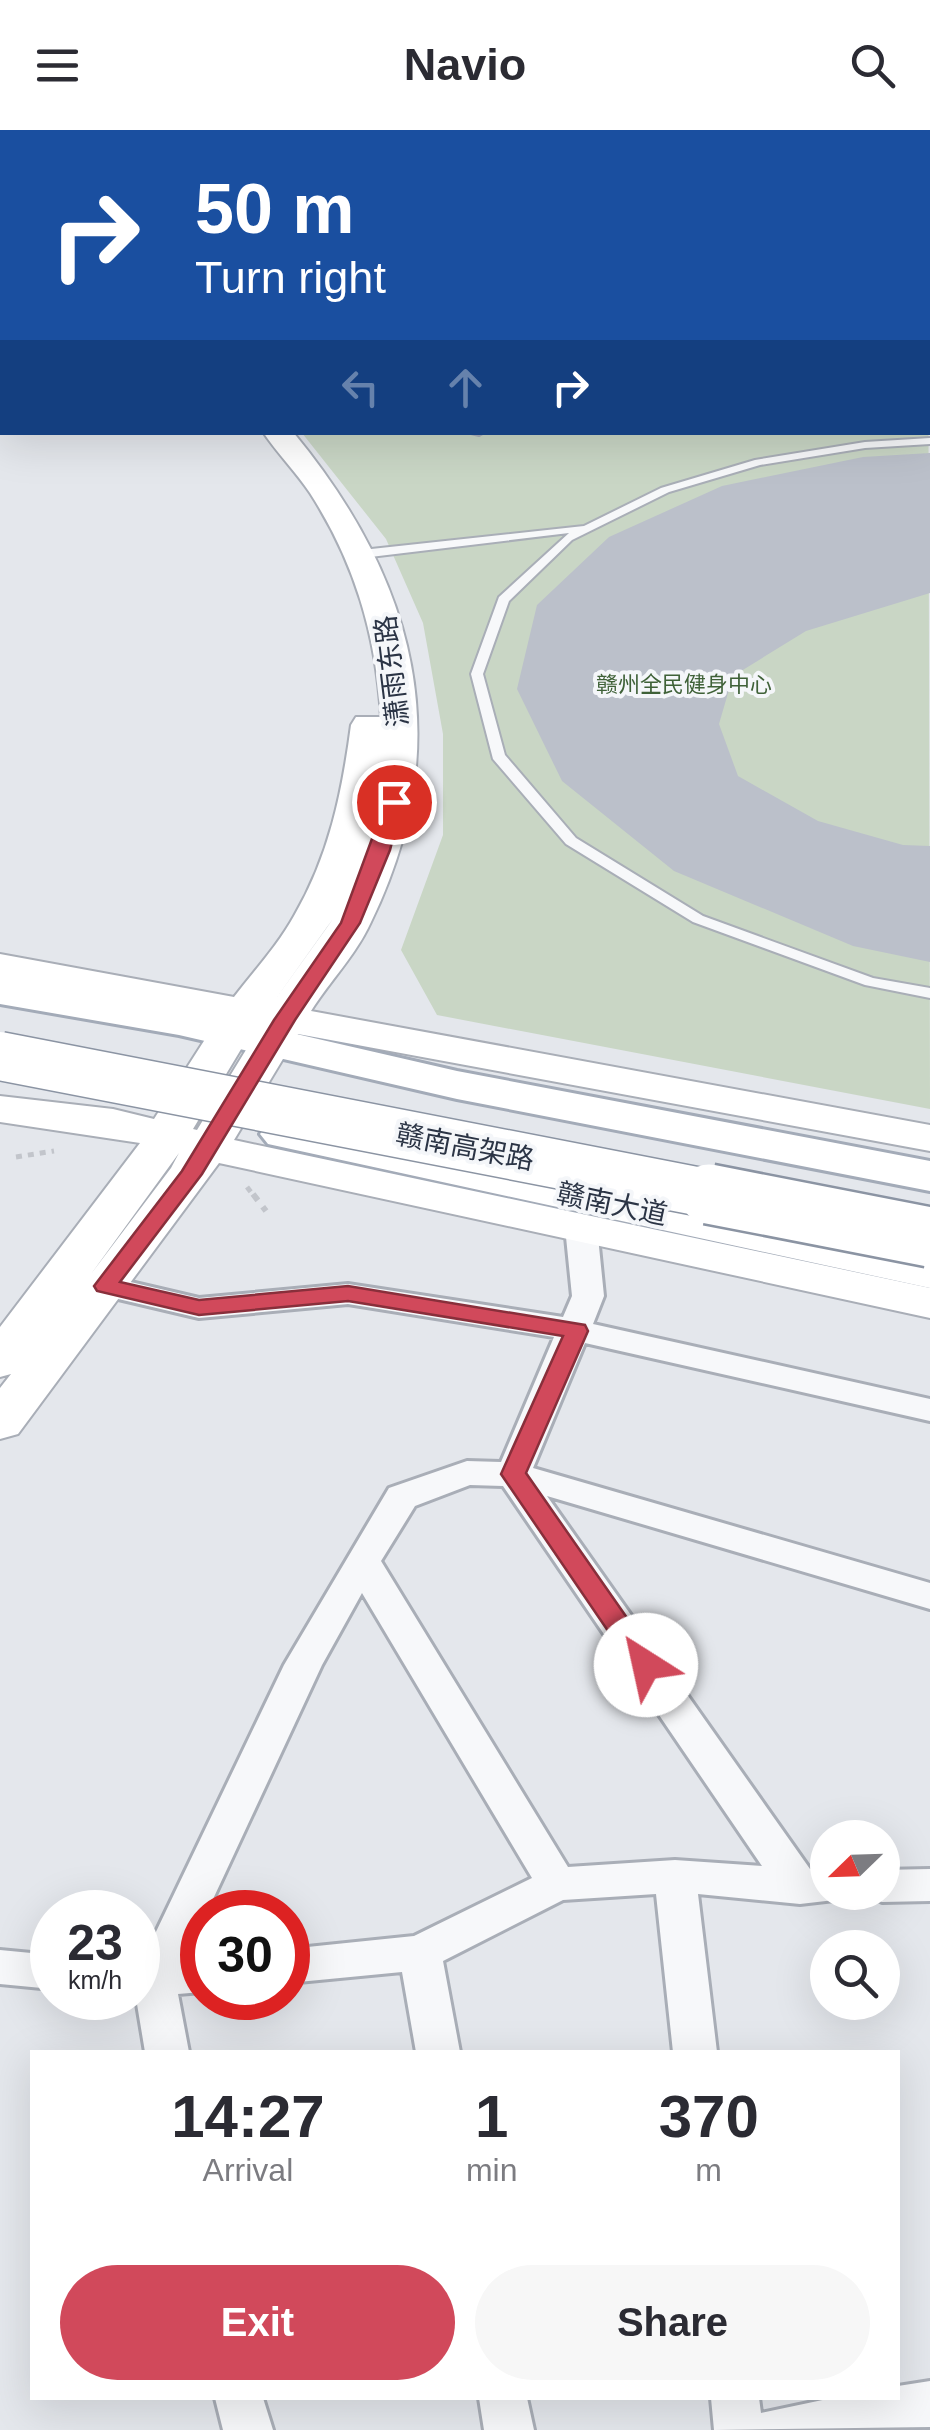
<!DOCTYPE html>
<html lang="en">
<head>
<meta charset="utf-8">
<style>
	:root { --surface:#fff; --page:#f7f7f7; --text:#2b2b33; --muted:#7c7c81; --accent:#d1495b }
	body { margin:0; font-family:Arial,"Noto Sans SC",sans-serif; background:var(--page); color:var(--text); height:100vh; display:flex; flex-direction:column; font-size:38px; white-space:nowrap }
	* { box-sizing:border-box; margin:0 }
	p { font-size:32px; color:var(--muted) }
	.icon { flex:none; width:55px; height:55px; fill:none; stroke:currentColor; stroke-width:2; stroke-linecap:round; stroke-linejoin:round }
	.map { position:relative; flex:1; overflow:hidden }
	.panel { position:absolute; left:30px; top:1920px; width:870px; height:350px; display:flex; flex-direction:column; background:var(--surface); border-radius:0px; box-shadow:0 10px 40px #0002 }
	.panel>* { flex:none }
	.banner { position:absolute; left:0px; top:0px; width:930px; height:305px; box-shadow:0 10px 40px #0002; background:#1a4fa0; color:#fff; overflow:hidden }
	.needle { width:65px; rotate:247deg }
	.fabs { position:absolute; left:810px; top:1690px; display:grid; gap:20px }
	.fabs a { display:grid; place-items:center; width:90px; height:90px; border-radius:50%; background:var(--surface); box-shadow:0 10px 40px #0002; font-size:50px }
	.speed { position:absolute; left:30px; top:1760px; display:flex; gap:20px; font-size:50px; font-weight:700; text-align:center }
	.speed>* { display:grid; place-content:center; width:130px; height:130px; border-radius:50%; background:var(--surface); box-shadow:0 10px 40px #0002; line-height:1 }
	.speed small { font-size:25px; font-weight:400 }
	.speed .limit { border:15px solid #d22; background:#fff; color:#111 }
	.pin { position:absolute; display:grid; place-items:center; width:85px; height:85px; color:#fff; margin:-42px; border:5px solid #fff; border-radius:50%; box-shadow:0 2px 10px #0007 }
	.me { position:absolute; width:110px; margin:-55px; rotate:325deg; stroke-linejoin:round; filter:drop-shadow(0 0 8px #0008) }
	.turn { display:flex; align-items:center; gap:35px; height:210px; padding:0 30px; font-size:45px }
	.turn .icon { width:130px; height:130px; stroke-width:2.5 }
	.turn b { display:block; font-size:70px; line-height:85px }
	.lanes { display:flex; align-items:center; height:95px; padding:0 30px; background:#0003; justify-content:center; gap:50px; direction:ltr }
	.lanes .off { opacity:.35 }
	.eta { display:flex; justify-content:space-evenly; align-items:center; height:170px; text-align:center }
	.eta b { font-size:60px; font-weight:800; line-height:70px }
	.cta { display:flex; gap:20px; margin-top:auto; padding:20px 30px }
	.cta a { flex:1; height:115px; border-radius:60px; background:var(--accent); color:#fff; font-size:40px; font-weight:800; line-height:115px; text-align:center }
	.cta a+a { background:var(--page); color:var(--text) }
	header { display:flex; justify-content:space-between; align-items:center; height:130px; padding:0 30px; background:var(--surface); font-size:45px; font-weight:800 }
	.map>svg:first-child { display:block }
	.green { fill:#c9d6c5 }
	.building { fill:#bbc0ca }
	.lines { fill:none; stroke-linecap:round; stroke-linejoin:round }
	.lane-casing { stroke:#a9aeb7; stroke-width:4 }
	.street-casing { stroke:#a9aeb7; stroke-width:6 }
	.secondary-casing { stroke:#a9aeb7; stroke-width:4 }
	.primary-casing { stroke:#a3abb8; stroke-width:6 }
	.path-far1 { stroke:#c2c5cb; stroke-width:5; stroke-dasharray:6 6; stroke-linecap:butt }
	.path { stroke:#c2c5cb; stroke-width:6; stroke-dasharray:8 8; stroke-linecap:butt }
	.lane { fill:#f7f8fa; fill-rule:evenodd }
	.street { fill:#f7f8fa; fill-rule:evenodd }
	.secondary { fill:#fff; fill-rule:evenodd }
	.primary { fill:#fff; fill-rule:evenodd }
	.highway-bridge-far1-casing { stroke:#8b94a3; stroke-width:51; stroke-linecap:butt }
	.highway-bridge-casing { stroke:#8b94a3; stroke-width:64; stroke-linecap:butt }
	.highway-bridge-far1 { stroke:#fff; stroke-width:48 }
	.highway-bridge { stroke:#fff; stroke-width:59 }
	.route { fill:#d1495b; stroke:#882f3b; stroke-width:2.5 }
	.labels { text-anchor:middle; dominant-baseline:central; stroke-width:8; stroke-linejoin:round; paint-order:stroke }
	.far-park-label { font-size:22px; fill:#3f6138; stroke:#f4f6f9 }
	.street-label { font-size:28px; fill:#2b3445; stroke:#f4f6f9 }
</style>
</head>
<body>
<header><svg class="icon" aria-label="menu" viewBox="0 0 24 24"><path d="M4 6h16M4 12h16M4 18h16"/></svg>Navio<svg class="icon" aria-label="search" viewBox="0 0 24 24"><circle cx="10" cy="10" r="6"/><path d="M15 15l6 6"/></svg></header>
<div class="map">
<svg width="930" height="2300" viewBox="0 0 930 2300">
	<rect width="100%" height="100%" fill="#e4e7ec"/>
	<path class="green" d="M928 64 930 979 437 885 401 820 443 705V604L423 493 386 409 302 303 928 302Z"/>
	<path class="building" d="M930 323V463L806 501 733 546 719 594 738 646 818 691 903 715 930 716V832L853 816 674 741 562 651 517 559 537 475 609 407 722 356 863 327Z"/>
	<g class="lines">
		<g class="lane-casing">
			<path id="lane" d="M928 206H930V213L928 212Z
				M467 302H484L479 305Z
				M930 308V314L865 318 760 335 669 362 572 410 509 471 483 544 505 625 576 708 703 786 873 848 930 858V868L865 855 693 792 566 714 493 629 471 544 499 467 569 403 362 428 356 424 362 420 584 396 661 358 755 330 865 312Z"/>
		</g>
		<g class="street-casing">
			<path id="street" d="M581 1087 597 1097 604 1166 593 1194 930 1269V1291L585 1213 533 1338 930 1453V1479L547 1366 810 1739 828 1740V1762H846L843 1769 800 1774 698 1764 717 1922H673L656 1764 563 1770 443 1831 460 1922H416L402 1842 288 1853V1819L414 1806 532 1748 362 1463 322 1535 207 1782H202L185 1829 202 1828V1862L178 1864 189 1922H145L136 1868 138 1832 142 1831 284 1535 389 1358 467 1331 501 1332 554 1207 348 1174 199 1188 93 1163 89 1156 93 1149 105 1146 199 1168 348 1154 563 1187 572 1166 565 1097ZM470 1355 503 1356 762 1736 675 1730 568 1737 381 1431 415 1376Z
				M930 1739V1771L882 1772 865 1762H882V1740Z
				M0 1820 52 1825V1859L0 1854Z
				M930 2251V2297L714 2300 711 2268H759L761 2283 832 2268H898V2256Z
				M215 2268H263L273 2300H223Z
				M479 2268H527L534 2300H484Z"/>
		</g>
		<g class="secondary-casing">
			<path id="secondary" d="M684 0H717L719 2H686Z
				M735 0H769L771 2H737Z
				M928 32H930V47H928Z
				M0 125 2 126V143L0 142Z
				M263 302H293C416 451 459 611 371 792 356 825 330 851 311 881L930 995V1021L298 904 234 1010 930 1158V1188L219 1033 18 1304 0 1309V1258L11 1244 0 1247V1197L140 1013 0 992V966L113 979 154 989 218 889 0 848V824L234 867C254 841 278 815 294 786 329 726 342 663 351 595L356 587H381C376 505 355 433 310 363 296 342 277 323 263 302ZM333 789 272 874 327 797ZM255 896 260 897 197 1000 193 999ZM179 1023 171 1038 91 1144Z"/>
		</g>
		<g class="primary-casing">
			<path id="primary" d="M0 90H2V106H0Z
				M0 846 179 877 457 941 930 1031V1061L457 969 179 905 0 874Z
				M285 989 930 1126V1158L268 1014 260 1004 268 994Z"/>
		</g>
		<path class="path-far1" d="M16 1027 54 1021
			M247 1057 254 1066"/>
		<path class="path" d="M253 1064 266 1081"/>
		<use href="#lane" class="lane"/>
		<use href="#street" class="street"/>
		<use href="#secondary" class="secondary"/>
		<use href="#primary" class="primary"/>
		<g class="highway-bridge-far1-casing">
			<path id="highway-bridge-far1" d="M0 926 722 1066"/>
		</g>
		<g class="highway-bridge-casing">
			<path id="highway-bridge" d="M709 1064 930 1107"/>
		</g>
		<use href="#highway-bridge-far1" class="highway-bridge-far1"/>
		<use href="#highway-bridge" class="highway-bridge"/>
	</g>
	<path class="route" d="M387 668 402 672 390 720 360 793 295 890 202 1044 120 1152 199 1170 348 1156 585 1195 588 1201 526 1343 655 1528 659 1535 655 1542H636L501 1344 563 1206 348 1171 199 1185 97 1161 94 1156 182 1041 274 890 341 793Z"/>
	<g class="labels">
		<g class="far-park-label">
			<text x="684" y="554">赣州全民健身中心</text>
		</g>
		<g class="street-label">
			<text transform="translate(392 541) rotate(-97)">潇雨东路</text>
			<text transform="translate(465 1017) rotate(11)">赣南高架路</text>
			<text transform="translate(612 1074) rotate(12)">赣南大道</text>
		</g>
	</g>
</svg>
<div class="fabs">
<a><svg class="needle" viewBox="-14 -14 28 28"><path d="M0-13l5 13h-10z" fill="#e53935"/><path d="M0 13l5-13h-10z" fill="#7c7c81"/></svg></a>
<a><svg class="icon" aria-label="search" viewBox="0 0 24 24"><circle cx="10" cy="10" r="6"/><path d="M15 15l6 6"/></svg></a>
</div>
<div class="speed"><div>23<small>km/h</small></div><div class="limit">30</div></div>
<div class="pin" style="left:394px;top:672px;background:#d93025"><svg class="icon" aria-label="arrive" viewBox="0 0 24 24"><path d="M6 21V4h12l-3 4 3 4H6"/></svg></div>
<svg class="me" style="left:646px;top:1535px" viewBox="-20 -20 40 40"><circle r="19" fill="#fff"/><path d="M0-13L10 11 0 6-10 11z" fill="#d1495b"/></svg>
<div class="banner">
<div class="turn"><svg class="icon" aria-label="right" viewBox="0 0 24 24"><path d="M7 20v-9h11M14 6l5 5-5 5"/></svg><div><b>50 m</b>Turn right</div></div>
<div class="lanes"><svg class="icon off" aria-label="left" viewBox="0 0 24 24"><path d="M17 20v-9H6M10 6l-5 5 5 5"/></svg><svg class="icon off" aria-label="ahead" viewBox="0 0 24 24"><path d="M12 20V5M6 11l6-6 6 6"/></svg><svg class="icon" aria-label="right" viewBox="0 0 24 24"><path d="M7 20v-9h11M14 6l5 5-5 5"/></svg></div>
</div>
<section class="panel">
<div class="eta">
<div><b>14:27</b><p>Arrival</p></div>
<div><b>1</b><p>min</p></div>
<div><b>370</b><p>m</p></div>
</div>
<div class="cta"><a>Exit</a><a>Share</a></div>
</section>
</div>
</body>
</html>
